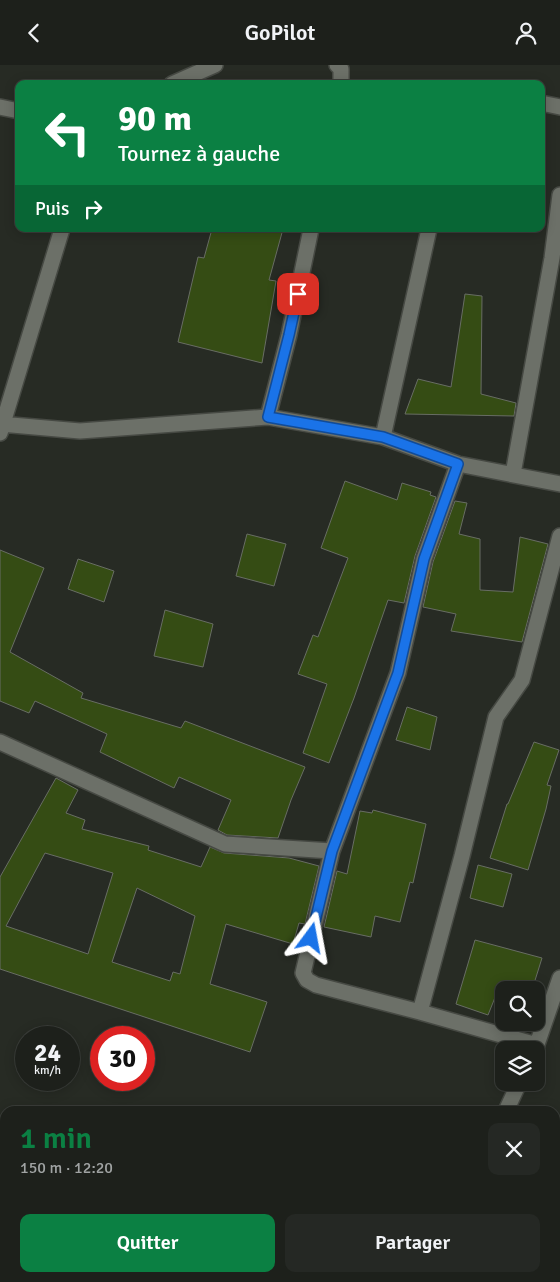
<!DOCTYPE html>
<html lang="fr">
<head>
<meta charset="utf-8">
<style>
	:root { --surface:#1d201b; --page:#252824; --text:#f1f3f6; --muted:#a0a3a3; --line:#3b3e3a; --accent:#0b8043 }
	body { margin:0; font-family:Signika,sans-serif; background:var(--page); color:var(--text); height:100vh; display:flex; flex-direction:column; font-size:19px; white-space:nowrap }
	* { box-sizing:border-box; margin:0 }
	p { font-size:16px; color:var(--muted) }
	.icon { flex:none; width:28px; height:28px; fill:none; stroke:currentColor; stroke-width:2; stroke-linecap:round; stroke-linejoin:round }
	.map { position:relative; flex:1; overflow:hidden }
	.drawer { position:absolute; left:0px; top:1041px; width:560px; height:176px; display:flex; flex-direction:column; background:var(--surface); border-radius:15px 15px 0 0; box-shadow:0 2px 12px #0003,0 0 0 1px var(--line) }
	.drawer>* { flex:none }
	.banner { position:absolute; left:15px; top:15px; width:530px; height:152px; border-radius:10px; box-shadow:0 2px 12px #0003,0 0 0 1px var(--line); background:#0b8043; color:#fff; overflow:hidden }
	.tools { position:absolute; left:495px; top:916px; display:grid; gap:10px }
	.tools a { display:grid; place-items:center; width:50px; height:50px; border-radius:10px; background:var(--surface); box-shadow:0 2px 12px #0003,0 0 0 1px var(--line); font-size:25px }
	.speed { position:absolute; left:15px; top:961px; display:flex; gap:10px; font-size:25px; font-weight:700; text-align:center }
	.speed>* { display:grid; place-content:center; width:65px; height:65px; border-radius:50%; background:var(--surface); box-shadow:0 2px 12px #0003,0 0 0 1px var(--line); line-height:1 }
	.speed small { font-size:12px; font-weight:400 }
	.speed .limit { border:8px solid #d22; background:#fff; color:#111 }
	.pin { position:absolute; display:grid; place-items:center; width:42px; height:42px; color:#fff; margin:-21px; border-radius:10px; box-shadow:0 2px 8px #0006 }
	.me { position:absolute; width:55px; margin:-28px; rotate:13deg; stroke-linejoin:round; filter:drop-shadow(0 0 4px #0008) }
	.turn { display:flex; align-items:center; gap:18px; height:105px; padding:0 20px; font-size:22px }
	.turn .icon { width:65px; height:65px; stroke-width:2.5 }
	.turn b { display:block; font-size:35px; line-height:42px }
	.then { display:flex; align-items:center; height:48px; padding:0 20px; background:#0003; gap:10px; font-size:19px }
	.round { display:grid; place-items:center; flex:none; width:52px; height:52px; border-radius:10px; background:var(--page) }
	.summary { display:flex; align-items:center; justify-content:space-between; height:85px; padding:0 20px }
	h1 { font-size:30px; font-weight:600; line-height:38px; color:var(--accent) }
	.primary-button { display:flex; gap:10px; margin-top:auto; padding:10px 20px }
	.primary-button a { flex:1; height:58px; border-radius:10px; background:var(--accent); color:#fff; font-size:20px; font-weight:600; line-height:58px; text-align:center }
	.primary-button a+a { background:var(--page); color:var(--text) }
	header { display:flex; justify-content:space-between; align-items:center; height:65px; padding:0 20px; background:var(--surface); font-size:22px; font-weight:600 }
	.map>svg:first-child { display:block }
	.building { fill:#354c14; stroke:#686d64; fill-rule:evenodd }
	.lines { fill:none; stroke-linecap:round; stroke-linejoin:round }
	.street-casing { stroke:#464943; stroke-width:18 }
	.street { stroke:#6c7068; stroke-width:15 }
	.route-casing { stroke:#114b97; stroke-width:12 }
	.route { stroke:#1a73e8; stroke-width:9 }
</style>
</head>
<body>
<header><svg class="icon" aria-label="back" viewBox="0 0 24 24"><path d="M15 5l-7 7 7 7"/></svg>GoPilot<svg class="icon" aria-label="person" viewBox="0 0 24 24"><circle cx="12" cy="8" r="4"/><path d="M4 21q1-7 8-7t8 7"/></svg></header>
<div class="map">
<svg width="560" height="1217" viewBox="0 0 560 1217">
	<rect width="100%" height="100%" fill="#272b24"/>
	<path class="building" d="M212 164H283L269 215 276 216 262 298 178 277 198 192 204 193Z
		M465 229 482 231 481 329 516 338 514 351 405 349 418 314 451 322Z
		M345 416 397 435 402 418 431 427 430 430 436 432 415 491 404 538 388 535 354 633 329 698 303 688 327 619 298 609 313 570 318 572 348 493 321 483Z
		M455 436 467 438 459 469 480 474V525L513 527 520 472 548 479 522 577 451 566 456 549 423 542 433 497Z
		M247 469 286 479 274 521 236 511Z
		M0 485 44 503 10 587 83 628 81 633 181 663 185 656 305 702 291 735 278 773 227 770 218 765 231 735 179 712 174 723 100 687 107 669 35 636 29 648 0 636Z
		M78 494 114 506 104 537 68 524Z
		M165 545 213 559 203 602 154 591Z
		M407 642 437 652 430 685 396 675Z
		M534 677 559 685 547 720 551 721 546 744 528 805 490 793 507 739H508Z
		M56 713 78 725 66 748 85 755 82 764 149 781 148 785 201 802 210 782 224 788 289 793 319 801 305 859 299 858 293 879 226 859 210 919 267 937 250 987 0 904V812ZM45 788 113 808 88 889 6 861ZM137 823 195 851 180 909 173 907 170 916 112 897Z
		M373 745 426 759 413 818 410 817 400 857 375 851 371 872 324 862 337 806 347 809 360 746 372 748Z
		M478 800 512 809 503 842 470 833Z
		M475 875 542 893 532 925H498L488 950 456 939Z"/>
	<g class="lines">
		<g class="street-casing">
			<path id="street" d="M337 0 341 4V19
				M172 19 215 0
				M541 38 560 42
				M0 42 19 46
				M268 352 289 270 311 164
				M0 359 80 366 268 352 383 372 458 399 560 419
				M0 368 62 164
				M383 372 429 164
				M513 409 552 193 560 130
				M0 677 225 779 332 786 303 908 307 915 316 920 420 947
				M332 786 398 608 424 494 458 399
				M537 980 420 947 462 791 496 652 522 615 560 471
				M535 985 560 913
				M506 1046 519 1018
				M462 1217 463 1212"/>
		</g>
		<use href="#street" class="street"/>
	</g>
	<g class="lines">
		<g class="route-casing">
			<path id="route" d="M298 229 289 270 268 352 383 372 458 399 424 494 398 608 332 786 311 873"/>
		</g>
		<use href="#route" class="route"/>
	</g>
</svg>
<div class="tools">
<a><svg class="icon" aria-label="search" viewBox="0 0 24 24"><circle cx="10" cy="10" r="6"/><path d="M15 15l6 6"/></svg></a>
<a><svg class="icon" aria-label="layers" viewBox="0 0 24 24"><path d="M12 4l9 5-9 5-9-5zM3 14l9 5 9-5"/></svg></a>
</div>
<div class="speed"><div>24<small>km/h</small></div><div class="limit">30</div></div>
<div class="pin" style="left:298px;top:229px;background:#d93025"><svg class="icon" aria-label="arrive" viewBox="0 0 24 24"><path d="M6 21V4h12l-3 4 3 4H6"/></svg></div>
<svg class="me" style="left:311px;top:873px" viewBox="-20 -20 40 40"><path d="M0-17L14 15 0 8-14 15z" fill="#1a73e8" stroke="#fff" stroke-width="4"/></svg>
<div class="banner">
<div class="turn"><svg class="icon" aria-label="left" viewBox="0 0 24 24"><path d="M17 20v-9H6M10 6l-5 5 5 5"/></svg><div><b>90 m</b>Tournez à gauche</div></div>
<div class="then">Puis<svg class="icon" aria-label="right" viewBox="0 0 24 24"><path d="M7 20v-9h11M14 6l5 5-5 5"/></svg></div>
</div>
<section class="drawer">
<div class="summary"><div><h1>1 min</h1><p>150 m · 12:20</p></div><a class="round"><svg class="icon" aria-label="close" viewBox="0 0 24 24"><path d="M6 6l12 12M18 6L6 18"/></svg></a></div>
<div class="primary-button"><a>Quitter</a><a>Partager</a></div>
</section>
</div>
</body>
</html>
